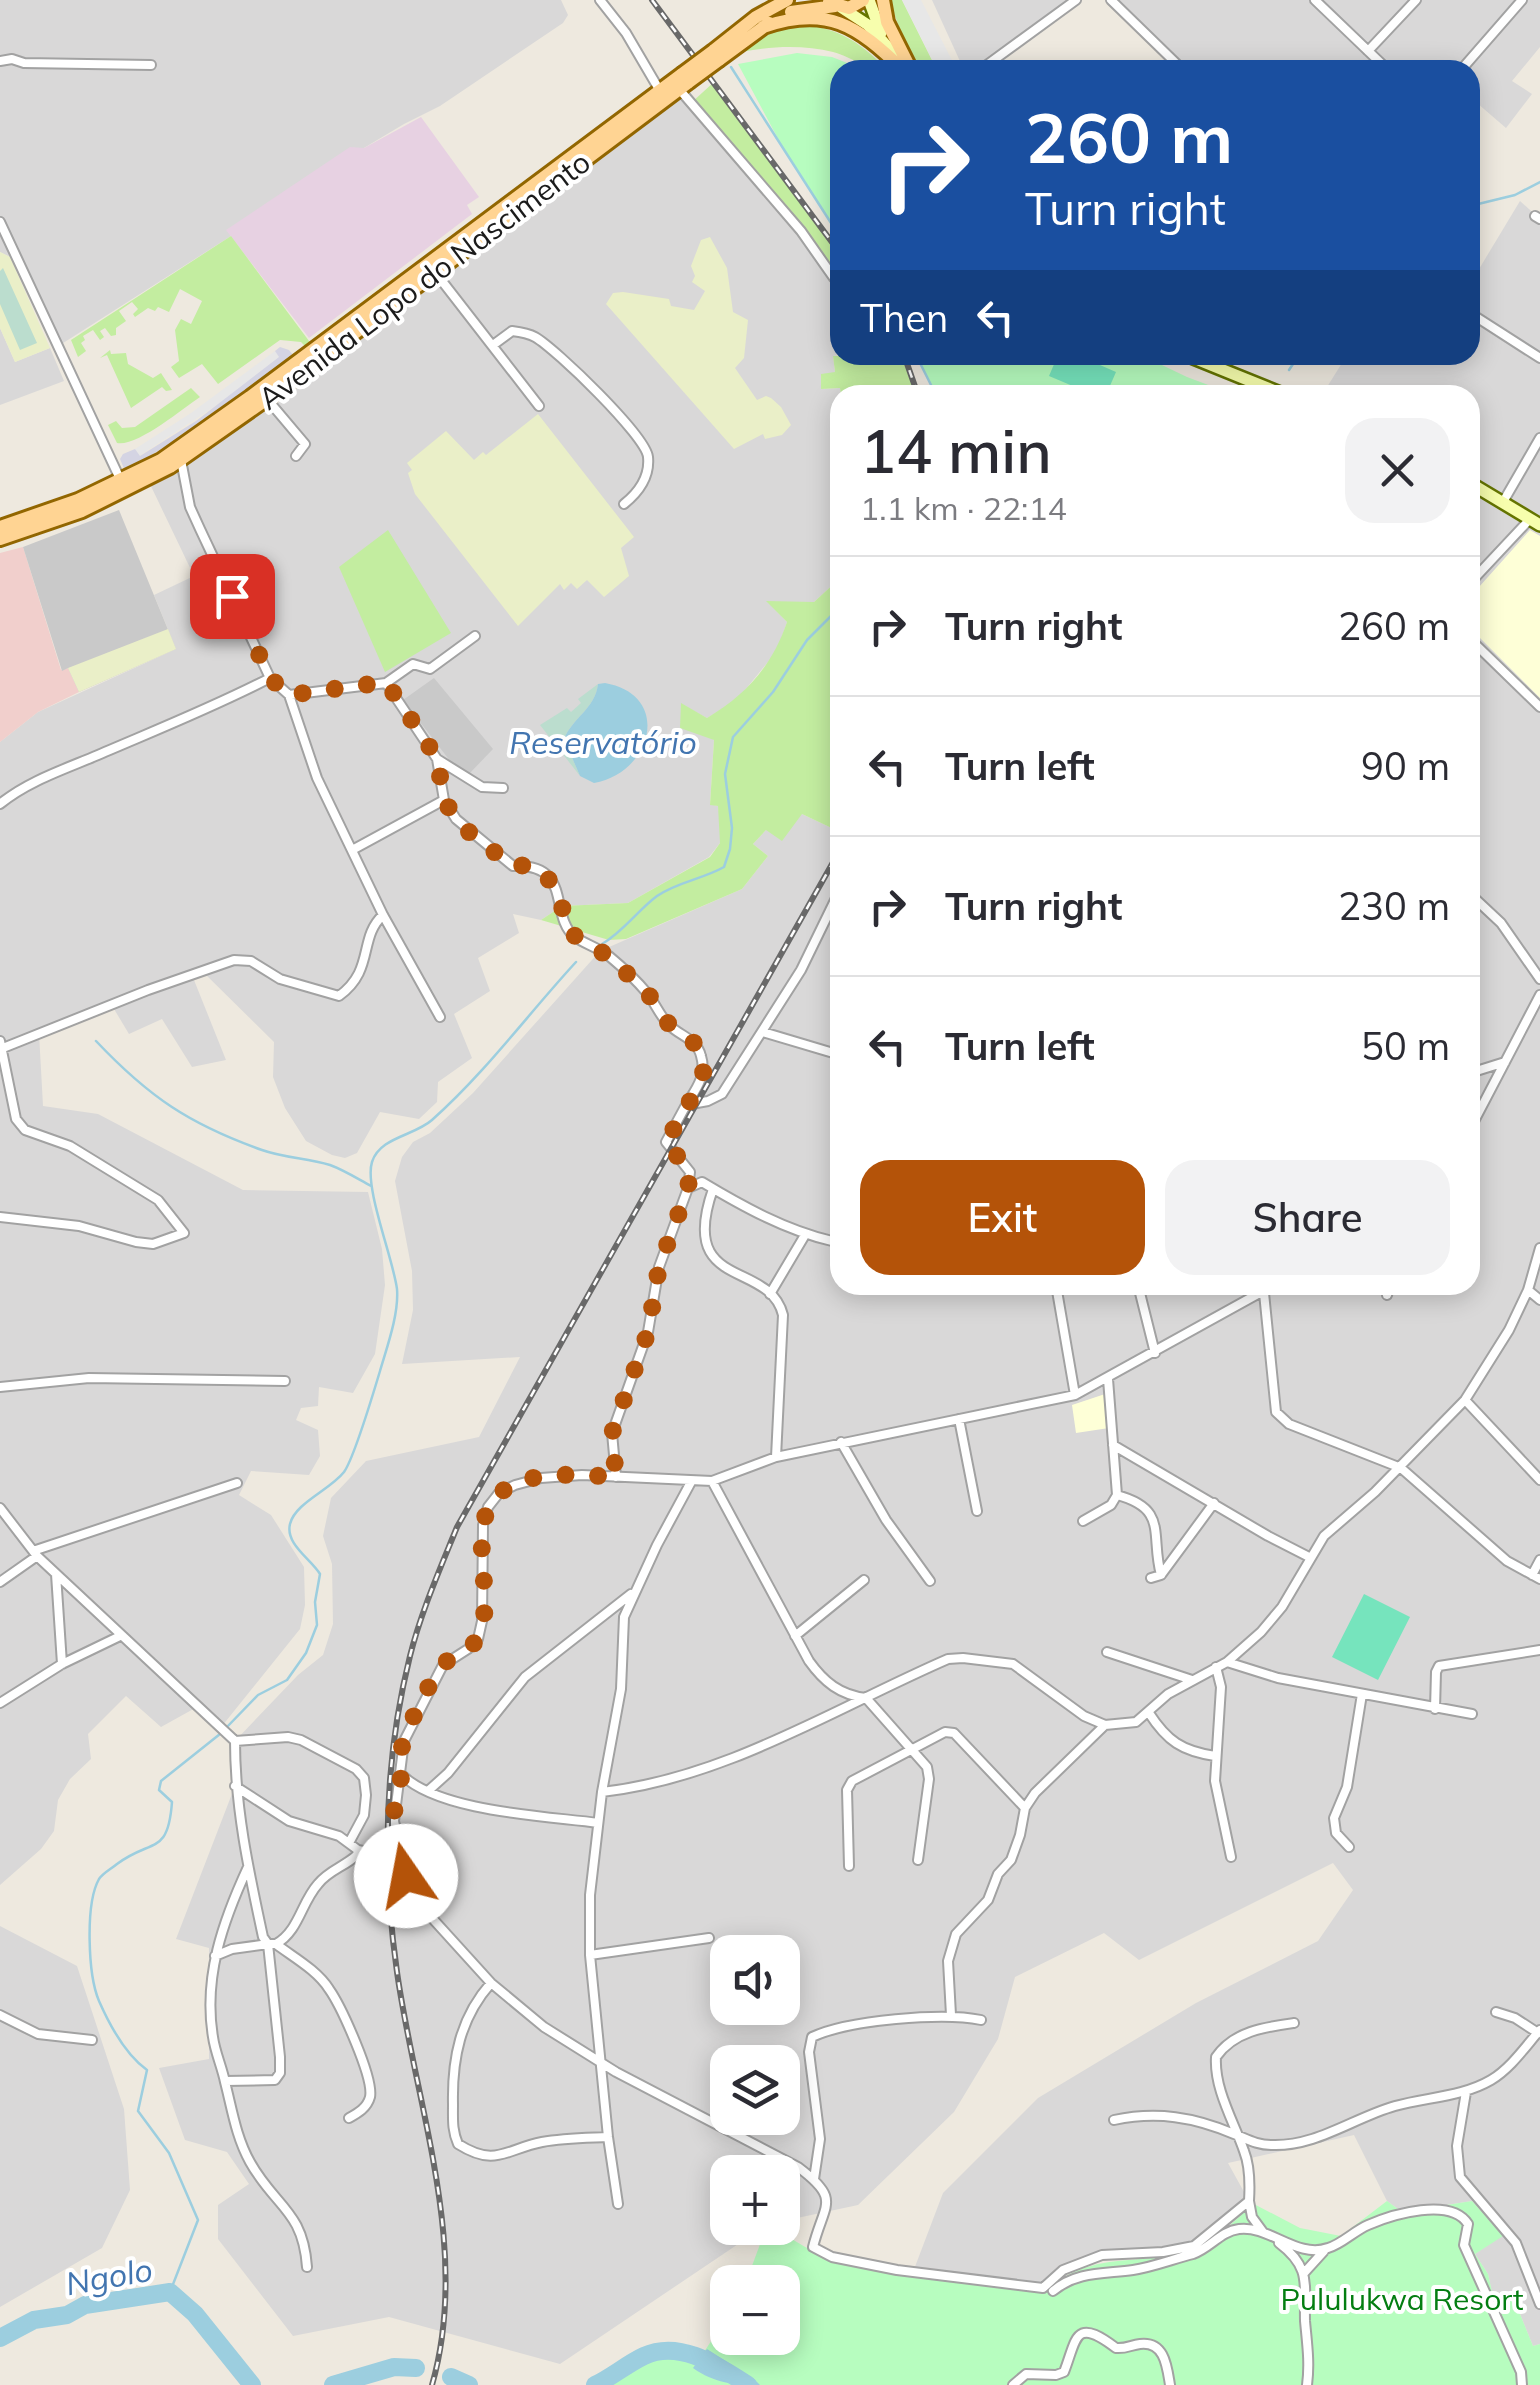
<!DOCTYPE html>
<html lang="en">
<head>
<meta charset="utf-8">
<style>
	:root { --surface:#fff; --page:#f2f2f3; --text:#2b2b33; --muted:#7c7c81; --line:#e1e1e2; --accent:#b45309 }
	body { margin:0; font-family:Mulish,sans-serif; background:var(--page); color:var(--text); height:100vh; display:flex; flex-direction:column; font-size:38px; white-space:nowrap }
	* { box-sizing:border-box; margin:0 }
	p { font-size:32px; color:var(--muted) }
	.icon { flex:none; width:55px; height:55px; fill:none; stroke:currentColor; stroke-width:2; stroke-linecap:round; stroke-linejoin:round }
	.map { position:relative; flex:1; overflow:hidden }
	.drawer { position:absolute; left:830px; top:385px; width:650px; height:910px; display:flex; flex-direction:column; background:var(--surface); border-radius:30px; box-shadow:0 5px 25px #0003 }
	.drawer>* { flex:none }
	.guide { position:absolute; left:830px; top:60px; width:650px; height:305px; border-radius:30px; box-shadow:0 5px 25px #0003; background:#1a4fa0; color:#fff; overflow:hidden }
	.fabs { position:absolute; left:710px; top:1935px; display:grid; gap:20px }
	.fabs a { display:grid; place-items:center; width:90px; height:90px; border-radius:20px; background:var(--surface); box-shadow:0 5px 25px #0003; font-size:50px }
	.pin { position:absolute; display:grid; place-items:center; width:85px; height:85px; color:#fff; margin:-42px; border-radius:20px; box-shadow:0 5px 15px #0006 }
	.me { position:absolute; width:110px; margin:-55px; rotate:348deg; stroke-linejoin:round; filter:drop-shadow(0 0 8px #0008) }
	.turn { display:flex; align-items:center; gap:35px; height:210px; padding:0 30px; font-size:45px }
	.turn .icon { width:130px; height:130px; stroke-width:2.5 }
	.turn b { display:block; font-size:70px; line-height:85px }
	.then { display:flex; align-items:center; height:95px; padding:0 30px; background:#0003; gap:20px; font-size:38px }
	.round { display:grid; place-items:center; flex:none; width:105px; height:105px; border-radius:30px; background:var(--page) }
	.summary { display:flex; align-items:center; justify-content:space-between; height:170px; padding:0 30px }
	h1 { font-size:60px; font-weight:600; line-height:75px }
	.cta { display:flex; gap:20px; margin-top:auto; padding:20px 30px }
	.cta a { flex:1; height:115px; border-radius:30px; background:var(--accent); color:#fff; font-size:40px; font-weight:600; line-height:115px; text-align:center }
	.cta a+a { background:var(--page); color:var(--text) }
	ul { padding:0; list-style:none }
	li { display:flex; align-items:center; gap:30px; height:140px; padding:0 30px; border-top:2px solid var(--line) }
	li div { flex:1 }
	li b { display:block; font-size:38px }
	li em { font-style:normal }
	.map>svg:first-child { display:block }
	.residential { fill:#d9d8d8; fill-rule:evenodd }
	.commercial { fill:#f1cfcc }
	.industrial { fill:#e7d1e2 }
	.education { fill:#feffd7 }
	.religious { fill:#c9c9c9 }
	.farmland { fill:#eaefc8 }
	.grass { fill:#c3eda0 }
	.wetland { fill:#bbddce }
	.park { fill:#b7fdbf }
	.pitch { fill:#76e4bd }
	.parking { fill:#e7e7e7 }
	.plaza { fill:#d4d4e3 }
	.water { fill:#9ccedf }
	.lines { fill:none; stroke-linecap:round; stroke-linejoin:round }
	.stream { stroke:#9ccedf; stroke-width:2.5 }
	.river { stroke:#9ccedf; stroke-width:18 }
	.street-casing { stroke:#a2a2a2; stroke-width:12 }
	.secondary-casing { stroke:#647400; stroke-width:16 }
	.primary-casing { stroke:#926600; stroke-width:18 }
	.street { stroke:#fff; stroke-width:8 }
	.secondary { stroke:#f7fead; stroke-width:11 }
	.primary { stroke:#ffd493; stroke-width:12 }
	.rail-casing { stroke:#696969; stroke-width:6 }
	.rail { stroke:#fff; stroke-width:2.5; stroke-dasharray:8; stroke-linecap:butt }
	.primary-bridge-casing { stroke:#926600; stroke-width:18; stroke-linecap:butt }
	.primary-bridge { stroke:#ffd493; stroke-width:12 }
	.route { stroke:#b45309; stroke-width:18; stroke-dasharray:0 32.4 }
	.labels { text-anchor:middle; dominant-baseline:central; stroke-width:8; stroke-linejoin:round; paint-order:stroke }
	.street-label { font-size:30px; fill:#1b1b1b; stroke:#fff }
	.park-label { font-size:30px; fill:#047e12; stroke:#fff }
	.water-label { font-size:32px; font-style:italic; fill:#4275b0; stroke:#fff }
</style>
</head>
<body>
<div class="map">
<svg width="1540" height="2385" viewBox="0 0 1540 2385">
	<rect width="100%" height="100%" fill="#eee9df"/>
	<path class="residential" d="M0 0H561L568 15 563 23 440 106 404 124 227 230 231 236 60 345 12 252 10 257 0 252Z
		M932 0H1076L980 70H964Z
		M1111 0H1540V47L1512 81 1532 94 1506 128 1470 97V70H1183Z
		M679 89 801 231 834 278 840 355 833 356 835 372 821 389 840 388 841 395 840 578 814 602H768L787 622 777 651 736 701 707 718 681 704 714 740 710 804 718 806 721 823 720 843 709 857 628 903 562 906 541 920 513 914 519 933 478 958 490 991 454 1014 472 1058 438 1082 437 1102 419 1119 380 1112 357 1153 345 1158 332 1155 306 1141 285 1108 273 1077 274 1042 202 971 192 975 226 1060 192 1067 162 1019 129 1034 111 1004 39 1033 43 1106 98 1114 243 1190 368 1192 382 1249 385 1285 375 1354 353 1393 319 1387 318 1406 301 1408 296 1420 318 1430 320 1456 309 1475 251 1471 239 1495 271 1515 304 1567 305 1605 300 1629 222 1726 197 1707 161 1727 126 1696 88 1734 91 1759 70 1779 58 1800 54 1831 41 1849 0 1885V742L38 712 176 649 154 595 194 576 148 480Z
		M1520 201 1540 219V2344L1533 2346 1511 2292 1493 2297 1488 2274 1475 2254 1502 2235 1472 2201 1402 2212 1387 2201 1354 2135 1228 2163 1249 2201 1194 2246 1102 2255 1063 2270 1043 2288 913 2272 943 2193 1038 2098 1196 2003 1318 1941 1353 1890 1333 1863 1139 1960 1104 1933 1015 1977 998 2039 954 2112 858 2205 783 2221 782 2172H728V2228H762L560 2364 389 2317 293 2336 218 2239V2205L249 2184 227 2152 185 2140 159 2068 209 2059V1948L176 1939 235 1786V1741L298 1675 323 1655 333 1624 332 1564 323 1536 331 1498 366 1461 479 1437 520 1357 402 1364 413 1310 412 1271 395 1181 402 1157 413 1142 430 1133 473 1093 600 951 742 889 768 856 753 844 766 830 802 814 840 832V1285H1470V395H1322L1347 355H1470V284ZM728 1952H782V2008H728ZM728 2062H782V2118H728Z
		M0 328 15 362 50 348 64 381 0 405Z
		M0 1926 77 1966 124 2109 130 2190 102 2248 0 2307Z"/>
	<path class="commercial" d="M23 547 61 670 68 668 79 692 38 712 0 742V553Z"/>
	<path class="industrial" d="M421 117 479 197 467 205 472 214 309 338 226 230 350 147 364 148Z"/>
	<path class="education" d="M1530 530 1540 536V698L1470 628V597Z
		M1105 1394 1109 1428 1076 1433 1072 1405Z"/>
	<path class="religious" d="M119 510 176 649 79 692 68 668 62 671 23 547Z
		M434 678 493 749 468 775 454 766 403 700Z"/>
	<path class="farmland" d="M710 237 727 268 733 312 748 320 744 358 735 368 757 400 766 396 771 398 781 407 791 425 782 435 765 439 763 434 734 449 606 304 613 293 623 292 669 299 671 306 694 310 705 291 692 282 695 276 691 266 701 240Z
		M0 252 10 257 50 348 15 362 0 328Z
		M538 414 634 537 621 548 629 576 604 597 587 580 577 589 571 583 564 590 560 584 518 626 415 494 408 473 412 470 407 463 446 431 474 460 483 452 486 455Z
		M168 629 176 649 79 692 68 668Z"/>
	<path class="grass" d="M889 0H902L937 70H921L907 48Z
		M804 25C839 28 863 44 887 70 867 70 852 57 833 52 805 45 771 46 742 52L773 31Z
		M714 82 840 253V352L834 278 801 231 691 103Z
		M231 236 312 345 307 348 301 342 280 340 218 384 202 364 179 378 171 367 179 361 175 330 181 319 191 324 202 301 180 289 169 312 158 307 155 311 148 308 135 317 133 314 138 309 132 302 119 311 126 321 116 328V335L111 336 105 328 100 331 104 337 100 340 93 330 83 336 85 340 81 343 86 351 78 357 71 340Z
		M110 350 111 354 126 353 128 364 153 378 161 373 172 390 166 391 162 387 131 408 107 355 100 358Z
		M904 355 918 395H841L840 388 821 389V374L835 372 833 356Z
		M191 388 200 397C182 409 137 447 117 443L108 425 116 421 122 428 135 427Z
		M388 530 451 633 385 672 339 567Z
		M840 578V832L802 814 782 841 766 830 753 844 768 856 742 889 626 939 609 940 541 920 562 906 628 903 710 857 720 843 718 806 710 805 714 740 680 728 681 703 707 718C746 695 772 666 787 622L766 601 814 602Z"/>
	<path class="wetland" d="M3 268 37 343 20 350 0 304V271Z
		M598 684C595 709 573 717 564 739L580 776 540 725 567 708 571 712 581 703 578 699Z"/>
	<path class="park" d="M797 53 832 57 865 70H840V237L783 148 738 64Z
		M916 355H1141L1187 377 1235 395H936Z
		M1387 2201 1402 2212 1472 2201 1503 2236 1475 2254 1488 2274 1493 2296 1511 2292 1533 2346 1540 2344V2385H595C637 2365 650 2338 700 2358L727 2317 728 2338H782V2282H746L766 2228H773L829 2261 894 2274 1044 2291C1098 2248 1134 2268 1191 2250 1215 2243 1235 2219 1254 2204L1300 2228 1341 2236Z"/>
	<path class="pitch" d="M1058 355H1077L1116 372 1106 395H1094L1049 376Z
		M1364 1594 1410 1617 1378 1680 1332 1657Z"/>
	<path class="parking" d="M902 0H921L957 70H937Z
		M275 351 280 357 223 401 139 456 135 449 191 413Z"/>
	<path class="plaza" d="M280 347 289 350 293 355 202 424 125 471 120 459 123 454 135 449 140 456 196 421 279 357 275 351Z"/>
	<path class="water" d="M605 683C673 695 652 773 594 783L580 776 564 739C573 717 595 709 598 684Z
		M707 2349 754 2379 760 2385C734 2385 714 2383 693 2368Z"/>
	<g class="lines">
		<path class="stream" d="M731 67 840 237
			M1470 206 1515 195 1540 182
			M916 355 936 395
			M1289 370 1299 355
			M602 944C624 931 637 911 657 896 677 882 703 879 724 867L730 849 732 828 725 774 733 737 773 692 807 640 840 607
			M96 1041C149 1097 189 1124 262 1150 284 1158 308 1158 330 1165 344 1170 358 1179 371 1186
			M226 1728 258 1695 287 1680 306 1653 317 1625 315 1602 320 1574C311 1559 285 1544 290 1524 295 1503 330 1490 344 1472 354 1458 374 1391 380 1371 387 1347 399 1314 397 1289 393 1258 364 1187 372 1162 380 1137 414 1136 432 1120 486 1072 528 1014 576 962
			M170 2292 198 2220 169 2153 138 2111 147 2070C126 2055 110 2026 99 2001 88 1975 85 1904 99 1879 103 1873 111 1869 117 1864 152 1838 168 1856 172 1802L159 1790 161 1781 220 1734"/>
		<path class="river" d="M0 2338 34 2320 67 2315 85 2305 170 2292 195 2314 252 2385
			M451 2377 469 2385
			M333 2385 394 2367 416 2368
			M595 2385C612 2377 627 2364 644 2356 680 2339 718 2366 748 2385"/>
		<g class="street-casing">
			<path id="street" d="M600 0 626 33 660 91
				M1111 0 1183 70
				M1315 0 1388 70
				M1368 51 1416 0
				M0 61 12 59 24 63 151 65
				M980 70 1076 0
				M1461 70 1522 0
				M679 89 801 231 834 278
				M1535 216 1540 219
				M0 222 121 481
				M435 272 539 406
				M1470 313 1540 358
				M493 345 512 331C520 332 528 333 535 337 556 349 646 436 648 457 650 477 639 492 624 504
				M267 399 305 444 296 456
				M181 460 190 507 200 529 270 678 289 695 317 778 383 915 440 1017
				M1503 502 1540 438
				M1470 583 1530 519
				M1470 639 1540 707
				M386 683 437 759 444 800 456 819 513 866C574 863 548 916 575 937 585 944 599 948 609 956 621 966 637 981 647 993 655 1003 660 1016 669 1025 680 1036 697 1039 701 1056 707 1076 696 1089 686 1105
				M289 695 386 683 413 664 430 669 475 636
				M437 759 482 787 503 788
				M0 804C28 781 65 769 98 755 156 730 214 707 270 678
				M354 849 444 800
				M1470 894 1501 923 1540 979
				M763 1032 840 1055
				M0 1041 16 1119 25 1130 70 1146 158 1200 184 1233 153 1244 136 1242 79 1226 0 1217
				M3 1048 148 990 234 960 251 961 280 979 339 996C375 970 358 938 383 915
				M1470 1073 1505 1062
				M1470 1129 1540 995
				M688 1188 702 1182C742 1206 785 1230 832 1241
				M713 1189C677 1292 769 1259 783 1315L776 1457
				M1056 1285 1075 1395
				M1138 1285 1155 1353
				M1528 1290 1540 1300
				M1264 1293 1276 1412 1289 1424 1401 1468 1507 1561 1540 1579
				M770 1294 805 1235
				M1387 1295 1390 1285
				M0 1387 89 1378 285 1381
				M1465 1400 1540 1480
				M959 1419 977 1511
				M841 1442 886 1520 930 1581
				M1113 1445 1268 1536 1311 1558
				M616 1477 612 1433 648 1332 659 1267 688 1188 690 1172 666 1142 686 1105 708 1101 722 1094 801 970 840 890
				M712 1481 809 1661C824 1682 840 1695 866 1698L927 1767 929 1779 918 1860
				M1117 1495C1169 1509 1150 1535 1161 1575
				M0 1508 37 1556 235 1741C235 1808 249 1872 263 1937L268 1944H276C299 1931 301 1903 318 1884 329 1870 344 1867 357 1855L358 1850 339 1836 289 1821 235 1786
				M1083 1521 1111 1505 1117 1495 1108 1379
				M33 1551 237 1483
				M56 1574 62 1664
				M1532 1575 1540 1560
				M1151 1578 1161 1575 1214 1503
				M0 1582 37 1556
				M795 1636 864 1580
				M1107 1652 1192 1680
				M1227 1662 1278 1678 1472 1714
				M1216 1667 1221 1687 1215 1781 1231 1857
				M0 1703 62 1664 120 1636
				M1435 1709 1436 1672 1439 1666 1540 1650
				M1149 1713C1167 1741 1182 1751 1215 1756
				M235 1741 288 1737 301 1740 356 1769 364 1778 366 1795 364 1815 350 1841
				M402 1775C440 1812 546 1816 598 1823
				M428 1791 448 1773 525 1677 631 1594
				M602 1792C726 1778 835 1708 948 1659L963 1658 1013 1664 1084 1716 1105 1725 1136 1722 1168 1694 1227 1662 1261 1632 1282 1607 1324 1536 1375 1492 1465 1400 1509 1330 1528 1290 1540 1248
				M1349 1847 1336 1833 1334 1818 1347 1787 1362 1694
				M358 1850 387 1856 401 1853 406 1876 432 1918 491 1983 544 2027 616 2072 798 2167C842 2200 824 2203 813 2247L832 2257 897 2270 1043 2288 1063 2270 1102 2255 1163 2252 1194 2246 1249 2201C1250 2185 1250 2166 1244 2151 1234 2122 1214 2089 1216 2057 1234 2031 1265 2027 1294 2023
				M401 1853 394 1821 404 1741 443 1665 468 1649 478 1639 482 1621 483 1525 488 1507 499 1493 515 1485 541 1478 582 1475 712 1481 776 1457 1075 1395 1274 1285
				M849 1866 847 1790 852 1781 945 1732 954 1733 1025 1808
				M248 1867C223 1921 203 1977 213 2037 215 2052 222 2067 225 2082 232 2109 236 2137 250 2162 275 2207 303 2210 307 2267
				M276 1944C293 1957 317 1970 329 1989 341 2006 374 2078 370 2097 367 2108 358 2113 349 2118
				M590 1955 709 1938
				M215 1956 232 1949 268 1944 280 2057V2073L275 2080 225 2081
				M491 1983C460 2018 452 2059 453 2104 453 2120 452 2130 458 2144 496 2168 506 2149 542 2142 564 2138 586 2138 608 2137
				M1496 2012 1515 2018 1538 2033
				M0 2015 38 2034 92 2040
				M951 2015 948 1961 956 1934 988 1900 998 1874 1011 1860 1020 1835 1025 1808 1035 1793 1105 1725
				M1466 2092 1457 2146 1460 2177 1516 2243 1540 2304
				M1114 2120C1157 2111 1194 2117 1234 2134 1247 2139 1257 2145 1271 2145 1316 2147 1353 2118 1395 2106 1427 2097 1462 2097 1491 2080 1511 2068 1525 2047 1540 2030
				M814 2179 820 2139 809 2052 812 2037C848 2020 943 2012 981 2020
				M1249 2201 1252 2217 1263 2232
				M618 2204 608 2137 590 1955V1895L602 1792 621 1689 624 1617 657 1545 691 1482
				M1279 2243C1312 2268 1304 2285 1305 2321 1307 2343 1310 2363 1307 2385
				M1304 2273 1324 2251
				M1053 2291C1077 2271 1104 2274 1133 2270 1153 2267 1173 2259 1193 2254 1210 2248 1221 2231 1239 2229 1269 2225 1297 2259 1328 2248 1342 2244 1354 2231 1368 2225 1393 2214 1451 2197 1468 2224L1464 2245 1521 2372 1522 2385
				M1013 2385 1026 2374 1056 2375 1064 2372C1077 2339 1074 2316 1116 2348 1126 2349 1131 2345 1140 2344 1165 2341 1167 2367 1170 2385"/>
		</g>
		<g class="secondary-casing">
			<path id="secondary" d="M869 0 881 33
				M842 8 868 25 902 63
				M1186 355 1285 395
				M1470 483 1540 525"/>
		</g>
		<g class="primary-casing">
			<path id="primary" d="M883 0 887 22 911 70
				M829 2 849 8 863 0
				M791 12 835 6
				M763 27C827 5 857 25 903 70
				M713 51 756 17 787 0
				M719 60 769 23
				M0 527 78 500 161 460 250 397 682 74
				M0 539 82 511 170 467 267 399 689 82"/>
		</g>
		<use href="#street" class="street"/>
		<use href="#secondary" class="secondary"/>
		<use href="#primary" class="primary"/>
		<g class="rail-casing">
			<path id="rail" d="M652 0 840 253
				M904 355 918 395
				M432 2385C471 2249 416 2107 397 1972 382 1867 384 1760 410 1656 421 1612 440 1569 457 1527L840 850"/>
		</g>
		<use href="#rail" class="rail"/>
		<g class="primary-bridge-casing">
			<path id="primary-bridge" d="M682 74 713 51
				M689 82 719 60"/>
		</g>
		<use href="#primary-bridge" class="primary-bridge"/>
	</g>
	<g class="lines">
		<path class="route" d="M232 596 270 678 289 695 386 682 437 758 444 800 456 819 473 836 513 866 530 865 544 872 562 901 563 924 575 936 608 956 647 992 670 1026 697 1045 704 1069 700 1084 666 1142 690 1172 688 1188 659 1267 648 1332 612 1433 616 1477C581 1475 524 1468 497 1496 464 1530 498 1597 478 1637 471 1652 453 1653 443 1665 428 1683 404 1733 400 1755 399 1763 402 1770 401 1778 398 1792 393 1808 394 1823 396 1840 402 1858 406 1876"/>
	</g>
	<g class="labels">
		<g class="street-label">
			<text transform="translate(424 280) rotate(-37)">Avenida Lopo do Nascimento</text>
		</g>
		<g class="park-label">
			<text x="1402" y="2299">Pululukwa Resort</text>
		</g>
		<g class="water-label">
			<text x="603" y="742">Reservatório</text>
			<text transform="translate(109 2276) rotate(-10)">Ngolo</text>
		</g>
	</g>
</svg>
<div class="fabs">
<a><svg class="icon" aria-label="sound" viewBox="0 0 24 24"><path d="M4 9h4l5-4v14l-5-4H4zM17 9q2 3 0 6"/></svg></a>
<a><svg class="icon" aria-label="layers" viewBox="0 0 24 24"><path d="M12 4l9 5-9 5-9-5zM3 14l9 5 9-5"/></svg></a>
<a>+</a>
<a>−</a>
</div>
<div class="pin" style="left:232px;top:596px;background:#d93025"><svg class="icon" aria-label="arrive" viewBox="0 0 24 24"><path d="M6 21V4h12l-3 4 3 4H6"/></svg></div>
<svg class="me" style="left:406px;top:1876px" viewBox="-20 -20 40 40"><circle r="19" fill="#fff"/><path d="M0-13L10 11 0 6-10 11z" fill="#b45309"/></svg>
<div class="guide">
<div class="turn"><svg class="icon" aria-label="right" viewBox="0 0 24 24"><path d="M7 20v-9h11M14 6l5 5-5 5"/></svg><div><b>260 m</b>Turn right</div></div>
<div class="then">Then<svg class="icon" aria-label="left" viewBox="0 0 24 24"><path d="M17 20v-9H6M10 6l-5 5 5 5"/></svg></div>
</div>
<section class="drawer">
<div class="summary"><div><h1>14 min</h1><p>1.1 km · 22:14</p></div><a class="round"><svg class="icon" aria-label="close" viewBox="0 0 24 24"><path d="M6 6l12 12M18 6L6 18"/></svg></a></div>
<ul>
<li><svg class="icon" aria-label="right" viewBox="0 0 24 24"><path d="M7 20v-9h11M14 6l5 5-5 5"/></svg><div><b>Turn right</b></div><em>260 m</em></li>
<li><svg class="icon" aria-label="left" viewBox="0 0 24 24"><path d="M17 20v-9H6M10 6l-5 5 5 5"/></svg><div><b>Turn left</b></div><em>90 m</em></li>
<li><svg class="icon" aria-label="right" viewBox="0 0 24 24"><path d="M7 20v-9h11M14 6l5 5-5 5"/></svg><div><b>Turn right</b></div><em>230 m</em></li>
<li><svg class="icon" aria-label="left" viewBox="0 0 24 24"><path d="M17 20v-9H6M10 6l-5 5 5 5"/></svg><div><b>Turn left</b></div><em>50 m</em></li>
</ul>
<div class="cta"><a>Exit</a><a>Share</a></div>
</section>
</div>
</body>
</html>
